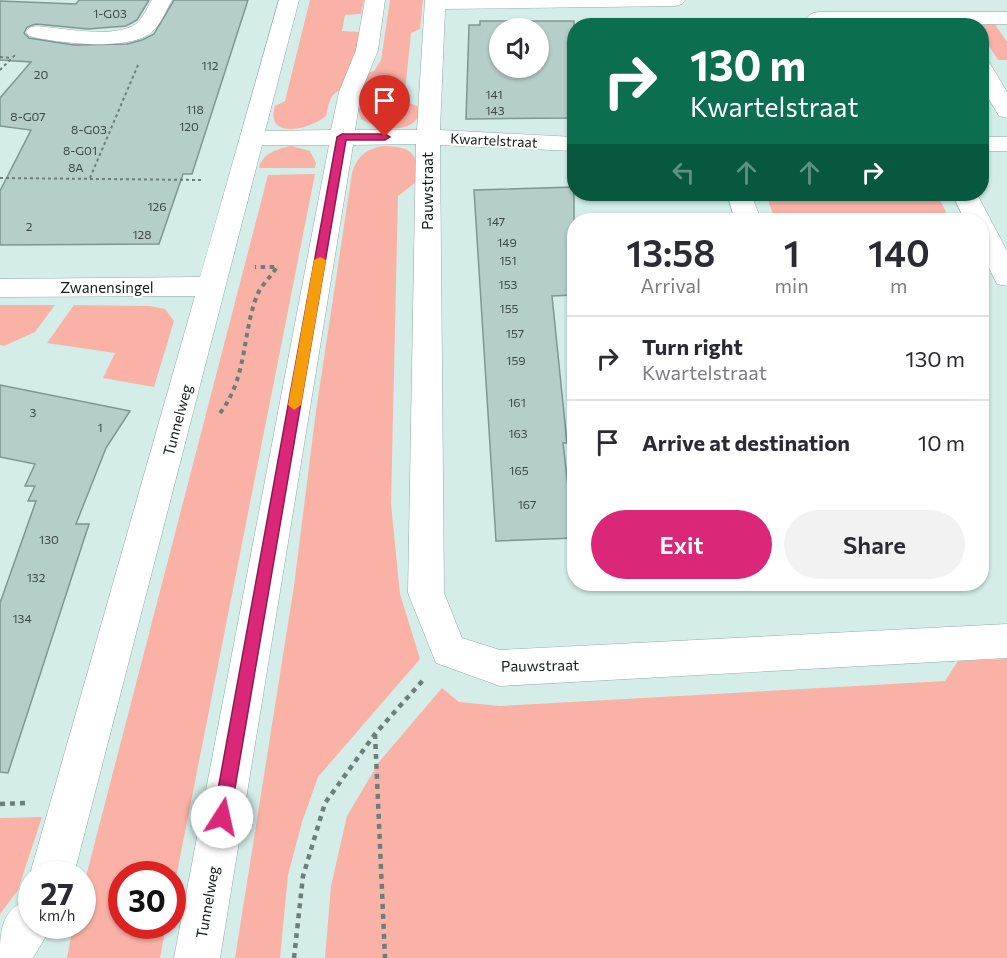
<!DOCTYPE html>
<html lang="en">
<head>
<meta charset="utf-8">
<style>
	:root { --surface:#fff; --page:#f2f2f3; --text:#2b2b33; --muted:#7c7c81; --line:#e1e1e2; --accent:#db2777 }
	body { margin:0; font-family:Commissioner,sans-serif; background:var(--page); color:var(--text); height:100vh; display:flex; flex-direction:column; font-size:22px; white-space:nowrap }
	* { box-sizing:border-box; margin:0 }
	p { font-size:20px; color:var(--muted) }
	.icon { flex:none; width:33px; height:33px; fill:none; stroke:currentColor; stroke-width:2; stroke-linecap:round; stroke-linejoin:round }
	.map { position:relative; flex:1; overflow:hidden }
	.details { position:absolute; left:567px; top:213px; width:422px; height:378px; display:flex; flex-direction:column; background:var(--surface); border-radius:24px; box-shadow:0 2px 4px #0004 }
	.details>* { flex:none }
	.banner { position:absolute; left:567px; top:18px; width:422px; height:183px; border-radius:24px; box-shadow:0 2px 4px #0004; background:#0b6e4f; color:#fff; overflow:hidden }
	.controls { position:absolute; left:489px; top:18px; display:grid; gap:12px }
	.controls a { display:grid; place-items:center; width:60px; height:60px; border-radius:50%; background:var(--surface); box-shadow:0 2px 4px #0004; font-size:30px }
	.speed { position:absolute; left:18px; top:861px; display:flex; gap:12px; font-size:30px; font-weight:700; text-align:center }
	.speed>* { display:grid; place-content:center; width:78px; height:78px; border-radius:50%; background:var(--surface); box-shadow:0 2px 4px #0004; line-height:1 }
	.speed small { font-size:15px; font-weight:400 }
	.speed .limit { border:9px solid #d22; background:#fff; color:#111 }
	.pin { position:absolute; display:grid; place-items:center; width:51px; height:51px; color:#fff; margin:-62px -26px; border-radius:50% 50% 50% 0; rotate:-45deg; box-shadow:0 0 6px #0007 }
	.pin .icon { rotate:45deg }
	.me { position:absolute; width:66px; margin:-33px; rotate:10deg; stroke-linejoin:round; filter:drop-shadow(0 0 4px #0008) }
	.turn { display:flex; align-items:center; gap:21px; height:126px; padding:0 24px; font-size:27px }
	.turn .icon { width:78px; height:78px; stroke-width:2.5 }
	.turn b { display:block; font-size:42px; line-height:51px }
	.lanes { display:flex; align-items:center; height:57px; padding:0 24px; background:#0003; justify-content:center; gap:30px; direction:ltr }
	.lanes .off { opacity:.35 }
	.eta { display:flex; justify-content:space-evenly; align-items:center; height:102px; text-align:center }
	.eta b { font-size:36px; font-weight:600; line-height:42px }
	.cta { display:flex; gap:12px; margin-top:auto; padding:12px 24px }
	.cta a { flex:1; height:69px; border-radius:36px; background:var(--accent); color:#fff; font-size:24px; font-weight:600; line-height:69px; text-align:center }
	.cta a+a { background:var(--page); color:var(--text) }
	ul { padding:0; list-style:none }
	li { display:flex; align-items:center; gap:18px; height:84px; padding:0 24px; border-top:2px solid var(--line) }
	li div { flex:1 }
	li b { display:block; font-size:22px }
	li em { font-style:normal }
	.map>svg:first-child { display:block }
	.green { fill:#fab2a7 }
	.building { fill:#b6cec9; stroke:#7f9692; stroke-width:1.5; fill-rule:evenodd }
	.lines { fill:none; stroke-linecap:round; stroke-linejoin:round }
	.minor-casing { stroke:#92a9a5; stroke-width:1 }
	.path-far2 { stroke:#6d7e7a; stroke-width:2; stroke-dasharray:3 3; stroke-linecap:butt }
	.path-far1 { stroke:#6d7e7a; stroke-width:4; stroke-dasharray:4.5 4.5; stroke-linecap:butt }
	.path { stroke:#6d7e7a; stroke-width:4.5; stroke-dasharray:5 5; stroke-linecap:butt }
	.minor { fill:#fff; fill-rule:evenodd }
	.route { fill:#db2777; stroke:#8e194d; stroke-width:1.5 }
	.slow { fill:#f59e0b }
	.labels { text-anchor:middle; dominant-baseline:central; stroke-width:4.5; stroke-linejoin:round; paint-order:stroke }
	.number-label { font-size:12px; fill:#3c4946 }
	.far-street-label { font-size:14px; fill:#141d1b; stroke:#fff }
	.street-label { font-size:15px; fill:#141d1b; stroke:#fff }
</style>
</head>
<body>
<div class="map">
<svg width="1007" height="958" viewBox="0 0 1007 958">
	<rect width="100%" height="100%" fill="#d4ede8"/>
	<path class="green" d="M310 0H364L361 14 345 15 342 31 360 32 355 55 348 68 350 73 341 90C329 94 329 105 326 116 311 129 264 141 275 106L285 101Z
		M390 0H423L420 29 411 33 404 101 419 107V115C410 136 376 128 361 119L358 111 363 95 359 91 367 73 374 71 381 60Z
		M972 20H992L1007 42V60H998L981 34V26L976 25Z
		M291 146 310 151 316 163 315 168H259C262 153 278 149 291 146Z
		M383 146C412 147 417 152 419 180L398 196 391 504 400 594 420 659 318 777 302 822 288 875 280 958H235L294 586 316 411 352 173C358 156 364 150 383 146Z
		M315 174 173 893 172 874H122V926H166L160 958H67L73 926H82L83 888 268 175Z
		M766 194H937L950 220H775Z
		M0 305H55L35 332 4 346 0 345Z
		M74 305 150 306 165 309 174 321 154 387 103 378 115 353 47 343Z
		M1007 659V958H325L331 886 347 816 379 762 442 688 459 702 500 706 945 681 958 661Z
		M42 817 18 890 0 914V818Z"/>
	<path class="building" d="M79 0H149L137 20 126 26 88 29 36 24 27 27 24 33 29 38 74 45 127 44 142 40 154 34 174 0H248L192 174H183L159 244 0 245V191L31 130 0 126V98L31 62 0 60V1L76 4Z
		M480 21H574V118L466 119 469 25H480ZM500 28H538V68H500Z
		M574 187V295L552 296 567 443H563L574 538 496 541 474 190Z
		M0 385 130 411 106 448 76 524H89L8 773 0 772V603L36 501H28L35 486H25L35 464 0 457Z"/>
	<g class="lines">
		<g class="minor-casing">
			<path id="minor" d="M152 0H172C166 10 161 24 152 32 129 52 57 43 29 36L26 32 29 28 36 26C61 28 115 39 136 24 143 18 147 8 152 0Z
				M279 0H299L265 131 331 130 339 92 356 50 365 0H385L378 50 361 92 355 130H417L425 0H685L682 4 675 6 445 9 440 130 574 137V151L440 145 444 593 462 638 500 650 1007 624V658L500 686 436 663 408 593 416 144 353 145 220 958H174L329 145H262L74 874H32V877L30 874 195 296 0 297V279L200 277Z
				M818 12H1007V24L798 26 811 14Z
				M981 60 989 62 1007 92V118L999 116 981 86Z
				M981 137H1007V151H981Z
				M727 194H751L761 220H735Z
				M952 194H977L1007 251V286L997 284 981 252V220H965Z
				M32 897V926H52L33 958H0C0 928 1 910 32 897Z"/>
		</g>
		<path class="path-far2" d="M0 57 11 58
			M0 70 15 55
			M0 178 203 180
			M90 178 138 65"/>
		<path class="path-far1" d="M220 413C247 378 242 337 256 298 260 286 270 278 277 267H255"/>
		<path class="path" d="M375 734 385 958
			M0 804 26 803
			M294 958 303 876 325 803 375 734 424 679"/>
		<use href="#minor" class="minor"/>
	</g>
	<path class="route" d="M342 134H385L390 137 385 140H346L230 817 228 824 222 826 216 824 213 817 337 137Z"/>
	<path class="slow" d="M320 257 326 260 301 405 294 410 288 405 314 260Z"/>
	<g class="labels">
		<g class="number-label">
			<text x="110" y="13">1-G03</text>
			<text x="210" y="65">112</text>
			<text x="41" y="74">20</text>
			<text x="494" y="94">141</text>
			<text x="195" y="109">118</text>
			<text x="495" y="110">143</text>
			<text x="28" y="116">8-G07</text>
			<text x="189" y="126">120</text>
			<text x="89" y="129">8-G03</text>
			<text x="80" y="150">8-G01</text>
			<text x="76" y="167">8A</text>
			<text x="157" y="206">126</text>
			<text x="496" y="221">147</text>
			<text x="29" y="226">2</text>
			<text x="142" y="234">128</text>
			<text x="507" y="242">149</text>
			<text x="508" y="260">151</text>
			<text x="508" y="284">153</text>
			<text x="509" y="308">155</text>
			<text x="515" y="333">157</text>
			<text x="516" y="360">159</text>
			<text x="517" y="402">161</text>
			<text x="33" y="412">3</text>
			<text x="100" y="427">1</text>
			<text x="518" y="433">163</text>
			<text x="519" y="470">165</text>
			<text x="527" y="504">167</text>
			<text x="49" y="539">130</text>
			<text x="36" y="577">132</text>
			<text x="22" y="618">134</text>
		</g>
		<g class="far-street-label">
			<text transform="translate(494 140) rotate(3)">Kwartelstraat</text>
		</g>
		<g class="street-label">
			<text transform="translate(427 191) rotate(-90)">Pauwstraat</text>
			<text x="107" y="287">Zwanensingel</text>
			<text transform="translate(177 420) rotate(-75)">Tunnelweg</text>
			<text transform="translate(540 665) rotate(-1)">Pauwstraat</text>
			<text transform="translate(207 902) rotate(-80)">Tunnelweg</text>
		</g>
	</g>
</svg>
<div class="controls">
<a><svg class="icon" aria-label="sound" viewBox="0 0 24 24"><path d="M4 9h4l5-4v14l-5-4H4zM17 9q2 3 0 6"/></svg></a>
</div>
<div class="speed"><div>27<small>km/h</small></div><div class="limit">30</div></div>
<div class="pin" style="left:385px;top:137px;background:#d93025"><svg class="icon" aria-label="arrive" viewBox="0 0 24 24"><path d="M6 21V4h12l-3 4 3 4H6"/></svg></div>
<svg class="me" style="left:222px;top:817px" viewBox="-20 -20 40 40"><circle r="19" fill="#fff"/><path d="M0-13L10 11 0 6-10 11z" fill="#db2777"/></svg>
<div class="banner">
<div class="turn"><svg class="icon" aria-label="right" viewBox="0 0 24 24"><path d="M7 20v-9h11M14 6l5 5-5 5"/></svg><div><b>130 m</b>Kwartelstraat</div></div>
<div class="lanes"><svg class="icon off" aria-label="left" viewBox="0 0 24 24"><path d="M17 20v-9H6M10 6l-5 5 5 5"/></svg><svg class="icon off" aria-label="ahead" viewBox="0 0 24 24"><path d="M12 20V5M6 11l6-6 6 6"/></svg><svg class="icon off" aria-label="ahead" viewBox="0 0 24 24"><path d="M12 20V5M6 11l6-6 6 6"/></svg><svg class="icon" aria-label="right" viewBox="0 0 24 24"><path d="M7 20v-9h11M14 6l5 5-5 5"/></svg></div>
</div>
<section class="details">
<div class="eta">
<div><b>13:58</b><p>Arrival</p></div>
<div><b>1</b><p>min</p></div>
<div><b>140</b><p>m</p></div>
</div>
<ul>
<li><svg class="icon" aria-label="right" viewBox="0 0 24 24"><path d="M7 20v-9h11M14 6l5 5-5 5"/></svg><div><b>Turn right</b><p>Kwartelstraat</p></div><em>130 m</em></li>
<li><svg class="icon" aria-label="arrive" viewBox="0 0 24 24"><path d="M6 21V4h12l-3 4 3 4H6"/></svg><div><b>Arrive at destination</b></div><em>10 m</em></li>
</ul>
<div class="cta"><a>Exit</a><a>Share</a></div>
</section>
</div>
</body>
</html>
